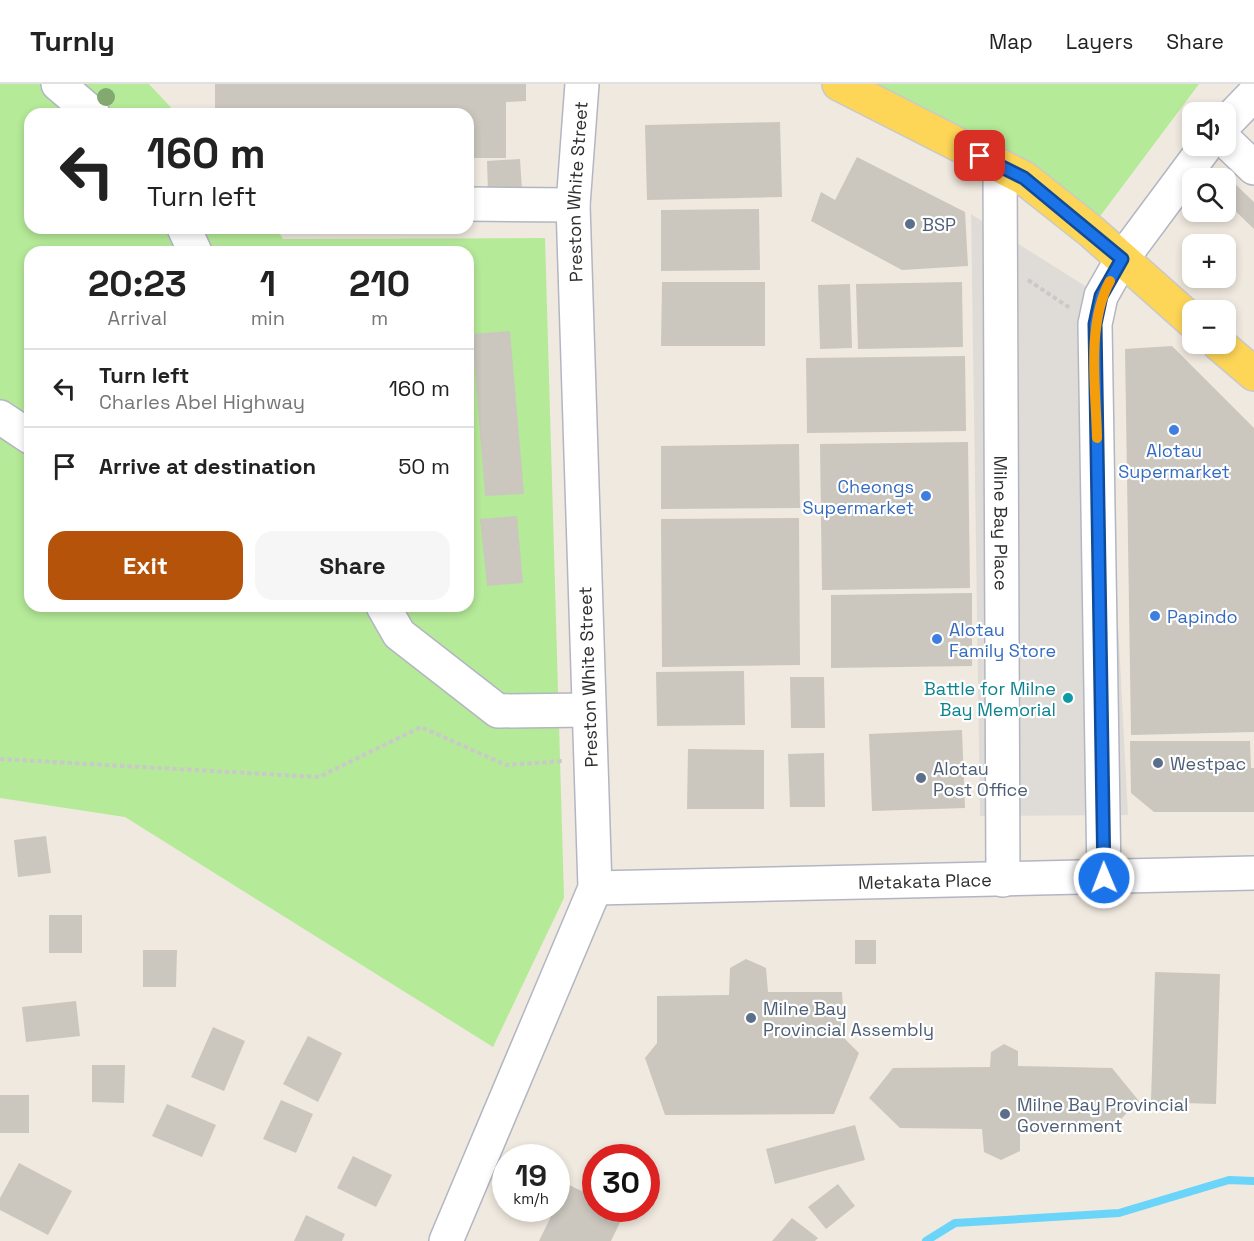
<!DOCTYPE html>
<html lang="en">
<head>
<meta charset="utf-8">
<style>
	:root { --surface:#fff; --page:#f6f6f6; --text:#222; --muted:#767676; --line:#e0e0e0; --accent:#b45309 }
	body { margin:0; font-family:"Space Grotesk",sans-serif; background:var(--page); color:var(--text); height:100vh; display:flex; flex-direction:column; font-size:22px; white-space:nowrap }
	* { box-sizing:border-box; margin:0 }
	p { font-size:20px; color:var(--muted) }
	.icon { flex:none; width:33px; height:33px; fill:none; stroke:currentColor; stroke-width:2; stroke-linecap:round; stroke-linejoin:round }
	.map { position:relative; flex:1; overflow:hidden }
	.panel { position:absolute; left:24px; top:162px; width:450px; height:366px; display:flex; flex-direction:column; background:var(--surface); border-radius:18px; box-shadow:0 3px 9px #0003 }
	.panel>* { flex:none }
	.banner { position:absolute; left:24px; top:24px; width:450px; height:126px; border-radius:18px; box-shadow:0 3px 9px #0003; background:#fff; color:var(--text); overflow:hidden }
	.tools { position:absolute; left:1182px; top:18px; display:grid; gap:12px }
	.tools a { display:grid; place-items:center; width:54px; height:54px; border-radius:12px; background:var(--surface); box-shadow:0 3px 9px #0003; font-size:30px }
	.speed { position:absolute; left:492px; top:1060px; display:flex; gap:12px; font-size:30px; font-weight:700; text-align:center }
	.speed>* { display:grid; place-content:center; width:78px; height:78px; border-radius:50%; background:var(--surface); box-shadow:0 3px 9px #0003; line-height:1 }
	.speed small { font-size:15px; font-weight:400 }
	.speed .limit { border:9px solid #d22; background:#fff; color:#111 }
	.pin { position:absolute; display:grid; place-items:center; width:51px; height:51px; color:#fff; margin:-26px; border-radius:12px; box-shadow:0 3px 9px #0006 }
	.me { position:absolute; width:66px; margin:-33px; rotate:359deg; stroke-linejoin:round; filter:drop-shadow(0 0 4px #0008) }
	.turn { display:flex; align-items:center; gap:21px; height:126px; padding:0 24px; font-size:27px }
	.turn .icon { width:78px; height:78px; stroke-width:2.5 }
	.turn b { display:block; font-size:42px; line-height:51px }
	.eta { display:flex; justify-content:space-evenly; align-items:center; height:102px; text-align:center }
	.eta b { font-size:36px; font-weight:700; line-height:42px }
	.primary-button { display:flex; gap:12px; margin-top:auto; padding:12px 24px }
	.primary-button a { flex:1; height:69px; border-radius:18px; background:var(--accent); color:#fff; font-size:24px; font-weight:700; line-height:69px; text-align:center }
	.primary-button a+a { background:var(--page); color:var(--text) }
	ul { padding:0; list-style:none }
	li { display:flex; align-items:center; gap:18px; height:78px; padding:0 24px; border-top:2px solid var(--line) }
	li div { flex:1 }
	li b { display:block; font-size:22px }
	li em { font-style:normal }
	header { display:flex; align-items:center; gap:36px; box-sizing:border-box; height:84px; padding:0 30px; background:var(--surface); border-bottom:2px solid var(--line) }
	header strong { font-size:28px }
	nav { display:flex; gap:33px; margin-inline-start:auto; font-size:21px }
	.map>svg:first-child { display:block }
	.green { fill:#b5ea98; fill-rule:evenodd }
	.plaza { fill:#dfdcd7 }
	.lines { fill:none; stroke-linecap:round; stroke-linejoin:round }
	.stream { stroke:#6bd4f9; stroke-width:8 }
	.building { fill:#cbc7be }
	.minor-casing { stroke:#b3b6c2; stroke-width:36 }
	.major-casing { stroke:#c9c9c9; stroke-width:36 }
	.path { stroke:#c9c9c9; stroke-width:4; stroke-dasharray:4.5 3; stroke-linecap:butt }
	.minor { stroke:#fff; stroke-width:33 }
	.major { stroke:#fdd557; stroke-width:33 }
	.tree { fill:#83a970 }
	.route-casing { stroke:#114b97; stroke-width:15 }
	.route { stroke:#1a73e8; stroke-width:10 }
	.slow { stroke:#f59e0b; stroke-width:10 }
	.service-dot { fill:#5c6f8a; stroke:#fff; stroke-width:2 }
	.shop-dot { fill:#3f7fe0; stroke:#fff; stroke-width:2 }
	.culture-dot { fill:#0f9aa8; stroke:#fff; stroke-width:2 }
	.labels { text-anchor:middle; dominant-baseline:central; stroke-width:4.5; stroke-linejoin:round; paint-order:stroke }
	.street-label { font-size:18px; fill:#2e2e2e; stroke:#fff }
	.service-label { font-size:18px; fill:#4e5e75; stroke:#fff; text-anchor:start }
	.shop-label { font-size:18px; fill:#366cbe; stroke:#fff; text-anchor:start }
	.culture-label { font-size:18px; fill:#0d838f; stroke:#fff; text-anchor:end }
</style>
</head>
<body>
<header>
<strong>Turnly</strong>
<nav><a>Map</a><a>Layers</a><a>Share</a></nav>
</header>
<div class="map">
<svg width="1254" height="1157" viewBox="0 0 1254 1157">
	<rect width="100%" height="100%" fill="#f0e9df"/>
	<path class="green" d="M0 0H149L177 30H30V144H276L283 155 545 154 564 814 493 963 125 733 0 714ZM30 168H468V522H30Z
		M873 0H1199L1098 135Z"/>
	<path class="plaza" d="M971 130 1101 212 1128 731 980 732Z"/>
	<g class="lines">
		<path class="stream" d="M926 1157 955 1139 1119 1129 1229 1096 1254 1097"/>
	</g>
	<path class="building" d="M215 0H526V17L506 18V74H468V30H215Z
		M780 38 782 113 647 116 645 41Z
		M857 73 965 128 968 182 902 186 811 137 821 108 835 116Z
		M520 75 522 106 488 108 487 77Z
		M1235 100 1254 118V145L1226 118V110Z
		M759 125 760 186 661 187V126Z
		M662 198H765V262H661Z
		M962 198 963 263 858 265 856 200Z
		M850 200 852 264 820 265 818 201Z
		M510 247 524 410 485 412 472 250Z
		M1172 262 1254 344V648L1131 651 1125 265Z
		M965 272 966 347 807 349 806 274Z
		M968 358 970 504 822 506 820 360Z
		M799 360 800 424 661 425V362Z
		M517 432 523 499 487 502 480 435Z
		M799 434 800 581 662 583 661 435Z
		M972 509V582L831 584V511Z
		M744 587 745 641 657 642 656 588Z
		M790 593H824L825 644H791Z
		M962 646 965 724 872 727 869 650Z
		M1130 657H1250L1251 684H1254V728H1154L1131 709Z
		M688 665 764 666V725H687Z
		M824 669 825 723H790L788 670Z
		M46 752 51 789 18 793 14 756Z
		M49 831H82V869H49Z
		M855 856H876V880H855Z
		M143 866H177L176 903H143Z
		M746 875 766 884 768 908H842L845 955 859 969 834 1030 665 1031 645 974 657 959V912L729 911 730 884Z
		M1155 888 1220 890 1216 1020 1151 1018Z
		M76 917 80 952 26 958 22 923Z
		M213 943 245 957 224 1007 191 993Z
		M308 952 342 969 318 1018 283 1000Z
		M1004 960 1018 967V982L1112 984 1139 1017 1113 1043 1020 1044V1067L1001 1076 984 1068 982 1045 900 1044 869 1014 893 984 990 983 991 968Z
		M92 981H125L124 1019 92 1018Z
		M0 1011H29V1049H0Z
		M281 1016 313 1030 296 1069 263 1055Z
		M167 1020 216 1041 202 1073 152 1052Z
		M855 1041 865 1076 775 1100 766 1065Z
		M353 1072 392 1091 376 1123 337 1104Z
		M19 1079 72 1107 48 1151 0 1126V1114Z
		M567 1100 596 1114V1125H619L625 1128 611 1157H539Z
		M838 1100 855 1122 826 1145 808 1123Z
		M306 1131 345 1150 342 1157H294Z
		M792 1134 818 1154 815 1157H772Z"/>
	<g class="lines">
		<g class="minor-casing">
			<g id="minor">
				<path d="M58 0 93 30"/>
				<path d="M1226 39 1254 10"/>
				<path d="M1226 57 1254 84"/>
				<path id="s1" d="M1000 82 1003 796"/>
				<path d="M468 120 573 121"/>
				<path d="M184 144 195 168"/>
				<path d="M0 333 30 353"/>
				<path d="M383 522 399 550 498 627 588 626"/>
				<path d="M1104 793 1095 240 1101 212 1122 175 1206 62"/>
				<path id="s2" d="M595 804 1254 789"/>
				<path id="s3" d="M446 1157 595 804 573 121 582 0"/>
			</g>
		</g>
		<g class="major-casing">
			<path id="major" d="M839 0 1024 94 1092 148 1192 237
				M1219 260 1254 290"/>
		</g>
		<path class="path" d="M1028 196 1070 224
			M0 675 319 693 421 643 506 681 563 677"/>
		<use href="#minor" class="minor"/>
		<use href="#major" class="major"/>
	</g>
	<circle class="tree" cx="106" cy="13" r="9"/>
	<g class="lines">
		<g class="route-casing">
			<path id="route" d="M980 72 1024 94 1122 175 1101 212 1095 240 1104 794"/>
		</g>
		<use href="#route" class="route"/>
		<path class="slow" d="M1097 354C1096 306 1086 240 1110 197"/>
	</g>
	<g class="service-dot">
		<circle cx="910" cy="140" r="6"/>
		<circle cx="1158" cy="679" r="6"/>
		<circle cx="921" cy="694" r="6"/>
		<circle cx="751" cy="934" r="6"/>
		<circle cx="1005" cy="1030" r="6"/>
	</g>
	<g class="shop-dot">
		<circle cx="1174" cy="346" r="6"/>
		<circle cx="926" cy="412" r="6"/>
		<circle cx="1155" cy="532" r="6"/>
		<circle cx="937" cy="555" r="6"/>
	</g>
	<circle class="culture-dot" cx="1068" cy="614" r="6"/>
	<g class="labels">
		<g class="street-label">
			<text stroke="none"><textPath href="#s3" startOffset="1080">Preston White Street</textPath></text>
			<text stroke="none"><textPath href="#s1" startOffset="357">Milne Bay Place</textPath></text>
			<text transform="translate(588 593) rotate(-92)">Preston White Street</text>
			<text stroke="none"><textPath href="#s2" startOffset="330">Metakata Place</textPath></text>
		</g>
		<g class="service-label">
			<text x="922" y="140">BSP</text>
			<text x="1170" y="679">Westpac</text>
			<text x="933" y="684">Alotau<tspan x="933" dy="21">Post Office</tspan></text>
			<text x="763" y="924">Milne Bay<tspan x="763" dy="21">Provincial Assembly</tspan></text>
			<text x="1017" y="1020">Milne Bay Provincial<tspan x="1017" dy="21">Government</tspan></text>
		</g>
		<g class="shop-label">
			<text x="1174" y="366" text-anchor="middle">Alotau<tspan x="1174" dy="21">Supermarket</tspan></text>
			<text x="914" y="402" text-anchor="end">Cheongs<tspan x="914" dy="21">Supermarket</tspan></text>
			<text x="1167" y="532">Papindo</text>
			<text x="949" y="545">Alotau<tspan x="949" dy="21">Family Store</tspan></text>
		</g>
		<g class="culture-label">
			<text x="1056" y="604">Battle for Milne<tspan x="1056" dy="21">Bay Memorial</tspan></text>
		</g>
	</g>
</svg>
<div class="tools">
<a><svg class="icon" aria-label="sound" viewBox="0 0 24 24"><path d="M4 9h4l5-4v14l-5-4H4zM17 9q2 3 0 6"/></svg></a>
<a><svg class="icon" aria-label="search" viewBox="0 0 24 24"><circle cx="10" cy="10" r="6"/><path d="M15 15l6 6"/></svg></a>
<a>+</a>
<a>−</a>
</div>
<div class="speed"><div>19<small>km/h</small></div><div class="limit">30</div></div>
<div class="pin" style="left:980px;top:72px;background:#d93025"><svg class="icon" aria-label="arrive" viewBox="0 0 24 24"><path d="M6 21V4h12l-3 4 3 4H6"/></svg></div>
<svg class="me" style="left:1104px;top:794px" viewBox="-20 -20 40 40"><circle r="17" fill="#1a73e8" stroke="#fff" stroke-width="3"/><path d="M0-11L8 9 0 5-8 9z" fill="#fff"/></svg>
<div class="banner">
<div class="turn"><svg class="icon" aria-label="left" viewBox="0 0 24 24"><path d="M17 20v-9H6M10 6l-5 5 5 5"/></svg><div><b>160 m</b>Turn left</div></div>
</div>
<section class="panel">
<div class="eta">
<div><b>20:23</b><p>Arrival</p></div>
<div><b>1</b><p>min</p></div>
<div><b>210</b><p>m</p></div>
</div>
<ul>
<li><svg class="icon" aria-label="left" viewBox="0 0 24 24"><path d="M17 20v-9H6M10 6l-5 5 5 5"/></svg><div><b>Turn left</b><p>Charles Abel Highway</p></div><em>160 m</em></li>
<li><svg class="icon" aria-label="arrive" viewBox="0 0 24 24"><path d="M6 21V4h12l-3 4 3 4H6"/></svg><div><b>Arrive at destination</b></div><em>50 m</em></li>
</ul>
<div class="primary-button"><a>Exit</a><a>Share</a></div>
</section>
</div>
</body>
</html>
